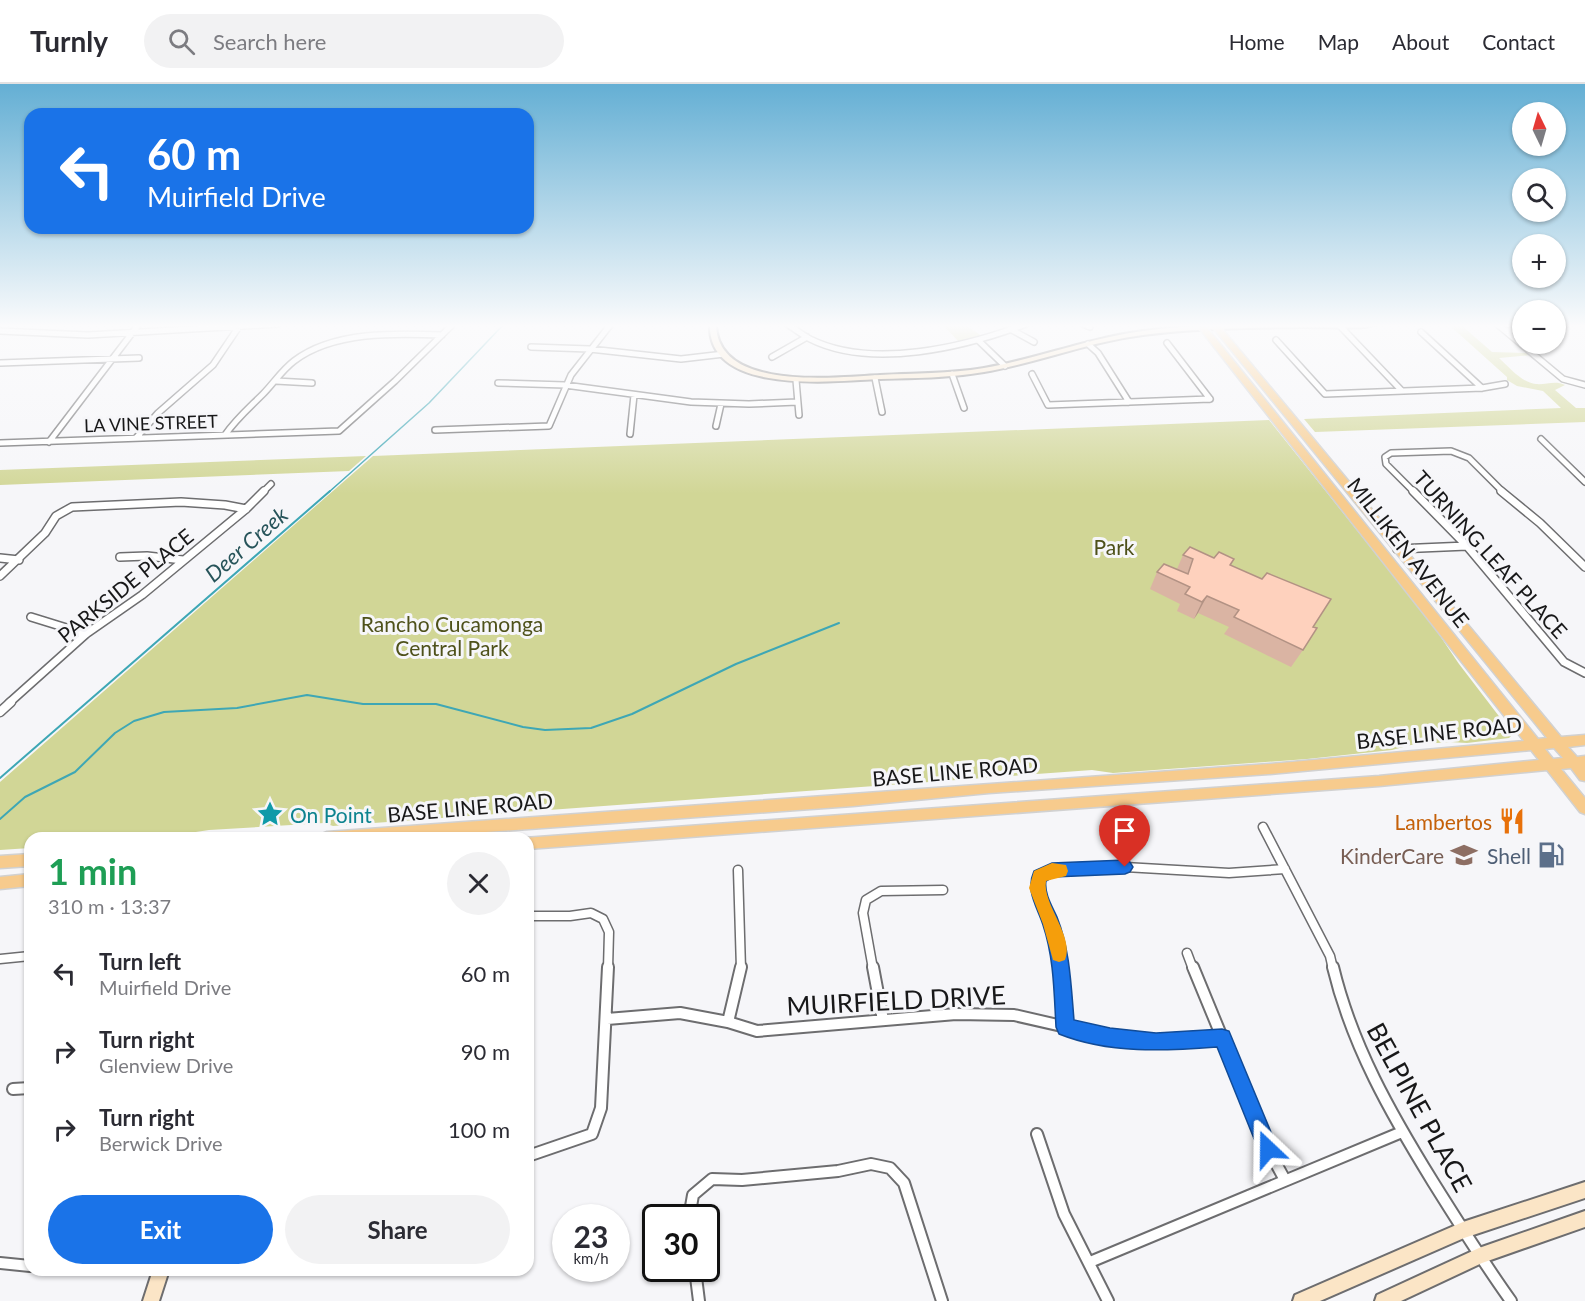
<!DOCTYPE html>
<html lang="en">
<head>
<meta charset="utf-8">
<style>
	:root { --surface:#fff; --page:#f2f2f3; --text:#2b2b33; --muted:#7c7c81; --line:#e1e1e2; --accent:#1a73e8 }
	body { margin:0; font-family:Lato,sans-serif; background:var(--page); color:var(--text); height:100vh; display:flex; flex-direction:column; font-size:22px; white-space:nowrap }
	* { box-sizing:border-box; margin:0 }
	p { font-size:20px; color:var(--muted) }
	.icon { flex:none; width:33px; height:33px; fill:none; stroke:currentColor; stroke-width:2; stroke-linecap:round; stroke-linejoin:round }
	.map { position:relative; flex:1; overflow:hidden }
	.panel { position:absolute; left:24px; top:748px; width:510px; height:444px; display:flex; flex-direction:column; background:var(--surface); border-radius:18px; box-shadow:0 2px 4px #0004 }
	.panel>* { flex:none }
	.guide { position:absolute; left:24px; top:24px; width:510px; height:126px; border-radius:18px; box-shadow:0 2px 4px #0004; background:#1a73e8; color:#fff; overflow:hidden }
	.needle { width:39px; rotate:355deg }
	.fabs { position:absolute; left:1512px; top:18px; display:grid; gap:12px }
	.fabs a { display:grid; place-items:center; width:54px; height:54px; border-radius:50%; background:var(--surface); box-shadow:0 2px 4px #0004; font-size:30px }
	.speed { position:absolute; left:552px; top:1120px; display:flex; gap:12px; font-size:30px; font-weight:700; text-align:center }
	.speed>* { display:grid; place-content:center; width:78px; height:78px; border-radius:50%; background:var(--surface); box-shadow:0 2px 4px #0004; line-height:1 }
	.speed small { font-size:15px; font-weight:400 }
	.speed .limit { border:3px solid #111; border-radius:9px; background:#fff; color:#111 }
	.pin { position:absolute; display:grid; place-items:center; width:51px; height:51px; color:#fff; margin:-62px -26px; border-radius:50% 50% 50% 0; rotate:-45deg; box-shadow:0 0 6px #0007 }
	.pin .icon { rotate:45deg }
	.me { position:absolute; width:66px; margin:-33px; rotate:337deg; stroke-linejoin:round; filter:drop-shadow(0 0 4px #0008) }
	.turn { display:flex; align-items:center; gap:21px; height:126px; padding:0 24px; font-size:27px }
	.turn .icon { width:78px; height:78px; stroke-width:2.5 }
	.turn b { display:block; font-size:42px; line-height:51px }
	.round { display:grid; place-items:center; flex:none; width:63px; height:63px; border-radius:32px; background:var(--page) }
	.summary { display:flex; align-items:center; justify-content:space-between; height:102px; padding:0 24px }
	h1 { font-size:36px; font-weight:700; line-height:45px; color:#1e9e55 }
	.action { display:flex; gap:12px; margin-top:auto; padding:12px 24px }
	.action a { flex:1; height:69px; border-radius:36px; background:var(--accent); color:#fff; font-size:24px; font-weight:700; line-height:69px; text-align:center }
	.action a+a { background:var(--page); color:var(--text) }
	ul { padding:0; list-style:none }
	li { display:flex; align-items:center; gap:18px; height:78px; padding:0 24px }
	li div { flex:1 }
	li b { display:block; font-size:22px }
	li em { font-style:normal }
	header { display:flex; align-items:center; gap:36px; box-sizing:border-box; height:84px; padding:0 30px; background:var(--surface); border-bottom:2px solid var(--line) }
	header strong { font-size:28px }
	nav { display:flex; gap:33px; margin-inline-start:auto; font-size:21px }
	.search { width:420px; height:54px; background:var(--page); display:flex; align-items:center; gap:15px; box-sizing:border-box; padding:0 21px; border-radius:33px; color:var(--muted); font-size:22px }
	.map>svg:first-child { display:block }
	.green { fill:#d1d696 }
	.lines { fill:none; stroke-linecap:round; stroke-linejoin:round }
	.stream-far1 { stroke:#3ea7b5; stroke-width:1.5 }
	.stream { stroke:#3ea7b5; stroke-width:2 }
	.street-far3-casing { stroke:#6d6d6f; stroke-width:8 }
	.street-far2-casing { stroke:#6d6d6f; stroke-width:10 }
	.street-far1-casing { stroke:#6d6d6f; stroke-width:11 }
	.street-casing { stroke:#6d6d6f; stroke-width:14 }
	.secondary-casing { stroke:#6d6d6f; stroke-width:4 }
	.primary-casing { stroke:#d1d1d1; stroke-width:3 }
	.street-far3 { stroke:#fff; stroke-width:5 }
	.street-far2 { stroke:#fff; stroke-width:7 }
	.street-far1 { stroke:#fff; stroke-width:8 }
	.street { stroke:#fff; stroke-width:10 }
	.secondary { fill:#fbe5c6; fill-rule:evenodd }
	.primary { fill:#f7cb8d; fill-rule:evenodd }
	.wall { fill:#dab4a3 }
	.shaded-wall { fill:#b29284 }
	.building { fill:#fed1bd; stroke:#b29284; stroke-width:1.5 }
	.route { fill:#1a73e8; stroke:#114b97; stroke-width:1.5 }
	.slow { fill:#f59e0b }
	.labels { text-anchor:middle; dominant-baseline:central; stroke-width:6; stroke-linejoin:round; paint-order:stroke }
	.far-street-label { font-size:18px; fill:#181819; stroke:#f6f6f9 }
	.park-label { font-size:21px; fill:#4e511a; stroke:#f6f6f9 }
	.street-label { font-size:21px; fill:#181819; stroke:#f6f6f9 }
	.culture-label { font-size:21px; fill:#0d838f; stroke:#f6f6f9; text-anchor:start }
	.food-label { font-size:21px; fill:#c56008; stroke:#f6f6f9; text-anchor:end }
	.education-label { font-size:21px; fill:#785e54; stroke:#f6f6f9; text-anchor:end }
	.service-label { font-size:21px; fill:#4e5e75; stroke:#f6f6f9; text-anchor:end }
	.water-label { font-size:22px; font-style:italic; fill:#27545a; stroke:#f6f6f9 }
	.near-street-label { font-size:26px; fill:#181819; stroke:#f6f6f9 }
</style>
</head>
<body>
<header>
<strong>Turnly</strong>
<div class="search"><svg class="icon" aria-label="search" viewBox="0 0 24 24"><circle cx="10" cy="10" r="6"/><path d="M15 15l6 6"/></svg>Search here</div>
<nav><a>Home</a><a>Map</a><a>About</a><a>Contact</a></nav>
</header>
<div class="map">
<svg width="1585" height="1217" viewBox="0 0 1585 1217">
	<rect width="100%" height="100%" fill="#f6f6f9"/>
	<path class="green" d="M942 240H964L982 252 959 258Z
		M1448 240H1460L1492 268 1528 269 1531 271 1499 274C1509 283 1522 299 1536 300 1546 301 1555 296 1565 301L1555 306 1576 324H1585V338L1315 348 1304 335 1561 324 1543 307 1517 302 1507 296V293Z
		M1269 336 1434 543 1459 580 1508 644 1511 652 1509 654 1467 659 1450 658 1411 661 1392 666 1307 675 1113 689 1092 686 333 742 324 739 209 746 156 754H30V764L0 766V698L373 372Z
		M366 372 349 387 0 401V386Z"/>
	<g class="lines">
		<path class="stream-far1" d="M329 408 429 319 504 240"/>
		<path class="stream" d="M0 694 330 407
			M0 735 25 713 75 688 115 649 134 637 164 628 237 624 307 611 363 620H436L523 643 545 646 591 644 632 630 736 580 839 539"/>
		<g class="street-far3-casing">
			<path id="street-far3" d="M787 240C795 245 802 251 810 255 872 286 965 263 1026 240
				M1083 240 1090 243
				M1497 240 1563 295 1585 301
				M1556 241 1567 240
				M1340 242 1402 307
				M1012 246 1034 258
				M0 247 88 251 278 240
				M1506 247 1522 245
				M1421 248 1482 304
				M1276 256 1325 310 1482 304 1505 300
				M979 257 1005 282
				M1167 259 1210 315
				M1088 260 1098 269 1129 318
				M531 263 590 265 681 275 724 270
				M772 273 807 253
				M0 279 139 274
				M952 290 964 324
				M1032 290 1048 321 1210 315
				M875 294 882 328
				M796 296 799 331
				M276 297 312 299
				M498 299 565 301 691 318 749 320 797 318
				M716 342 721 320
				M435 346 549 342 571 291 611 240
				M630 350 634 311
				M225 351C236 335 249 324 263 310 273 300 282 286 294 277 333 247 396 249 442 251
				M136 354 158 329 213 281 240 241
				M1541 355 1585 398
				M49 358 139 240
				M0 359 339 347 395 297 453 240
				M263 408 271 400
				M1414 408 1386 380 1385 373 1391 369 1451 367 1469 374 1503 408"/>
		</g>
		<g class="street-far2-casing">
			<path id="street-far2" d="M1413 407 1467 462 1564 578 1585 589
				M1501 407 1540 439 1585 483
				M1397 465 1467 462
				M120 473 147 472 183 476
				M0 474 19 476
				M0 492 45 449 56 432 72 423 181 418 225 421 246 425
				M31 533 86 550
				M9 619 86 550 142 511 246 425 264 407"/>
		</g>
		<g class="street-far1-casing">
			<path id="street-far1" d="M0 628 11 618
				M1263 743 1330 872 1333 885
				M738 786 741 885
				M528 832H570L591 829 603 835 609 848 608 885
				M1187 869 1193 885
				M0 875 30 872
				M873 885 863 829 866 816 881 807 943 806
				M1061 885 1052 840 1037 804 1039 793 1051 786 1125 783 1229 789 1285 785"/>
		</g>
		<g class="street-casing">
			<path id="street" d="M873 883 883 936
				M1061 883 1065 943
				M1193 883 1268 1065 1285 1096
				M1333 883C1352 962 1391 1030 1433 1098 1458 1138 1483 1178 1511 1217
				M607 935 680 929 728 938 757 947 956 930 1014 931 1110 953 1156 959 1222 954
				M728 938 741 883
				M13 1005 30 1004
				M1037 1050 1064 1130 1108 1217
				M528 1072 592 1050 601 1024 608 883
				M689 1134 693 1111 712 1095 742 1096 838 1087 871 1080 890 1084 904 1099 942 1217
				M1090 1178 1402 1048
				M0 1179 30 1182
				M695 1185 699 1217"/>
		</g>
		<g class="secondary-casing">
			<path id="secondary" d="M710 240H716C717 308 835 293 880 291 914 289 949 290 984 284 1037 275 1088 254 1143 247 1195 240 1248 240 1301 240 1327 240 1353 239 1378 240L1365 243C1344 244 1323 243 1301 243 1249 244 1195 244 1143 251 1088 258 1037 279 984 288 949 294 914 294 880 295 834 297 707 312 710 240Z
				M1585 1098V1114L1464 1154 1320 1217H1293L1295 1211 1463 1138Z
				M1585 1127V1143L1482 1179 1401 1217H1375L1377 1211 1479 1164Z
				M153 1186H169L159 1217H143Z"/>
		</g>
		<g class="primary-casing">
			<path id="primary" d="M1196 240H1204L1538 655 1547 654 1210 240H1218L1561 653 1585 651V661L1568 663 1577 673 1585 672V697L1580 696 1571 684 1561 685 1585 714V730L1580 728 1547 686 1379 702 528 765V754H524L1379 692 1539 676 1531 666 1269 690 989 709 853 722 402 754H320L322 750 327 748 1269 680 1524 657ZM1554 664 1563 674 1553 675 1545 665Z
				M30 770V782L0 784V772Z
				M30 790V802L0 805V793Z"/>
		</g>
		<use href="#street-far3" class="street-far3"/>
		<use href="#street-far2" class="street-far2"/>
		<use href="#street-far1" class="street-far1"/>
		<use href="#street" class="street"/>
		<use href="#secondary" class="secondary"/>
		<use href="#primary" class="primary"/>
	</g>
	<path class="wall" d="M1183 471 1214 474 1234 475 1231 481 1313 543 1303 566 1291 583 1224 550 1229 543 1198 529 1194 535 1177 527 1180 520 1150 505 1157 488 1177 485Z"/>
	<path class="shaded-wall" d="M1207 512 1198 529 1194 535 1202 518Z"/>
	<path class="building" d="M1190 463 1214 474 1219 468 1234 475 1230 481 1262 495 1267 489 1331 515 1313 543 1317 544 1303 566 1234 533 1239 526 1207 512 1202 518 1185 510 1190 503 1157 488 1164 480 1188 490 1193 475 1183 471Z"/>
	<linearGradient id="sky" x2="0" y2="1"><stop stop-color="#64afd4"/><stop offset="0.59" stop-color="#fbfbfc"/><stop offset="1" stop-color="#fbfbfc" stop-opacity="0"/></linearGradient>
	<rect width="1585" height="410" fill="url(#sky)"/>
	<path class="route" d="M1125 776 1130 778 1133 783 1130 788 1125 790 1053 793 1046 797C1044 809 1052 822 1057 833 1070 866 1071 901 1074 936L1110 944 1156 949 1222 945 1229 947 1278 1065 1275 1072 1268 1075 1261 1072 1217 963C1165 967 1109 970 1059 950L1056 943C1054 909 1054 874 1043 841 1037 822 1025 807 1034 787L1052 779Z"/>
	<path class="slow" d="M1052 779 1066 781 1068 787 1066 792 1046 797C1042 820 1075 853 1065 876L1059 878 1053 876 1043 840 1029 804 1034 787Z"/>
	<defs>
		<g id="sight-bare" transform="scale(2.07)"><path d="M0-6L1.8-2.2L6-1.7L2.9 1.2L3.7 5.4L0 3.3L-3.7 5.4L-2.9 1.2L-6-1.7L-1.8-2.2Z" fill="#0f9aa8" stroke="#f6f6f9" stroke-width="2.5" paint-order="stroke"/></g>
		<g id="restaurant-bare" transform="scale(2.07)"><path d="M-5-6h1v4h1v-4h1v4h1v-4h1v5L-1.5 .5V6h-2V.5L-5-1ZM5-6V6H3V1.5H1.5Q1.5-4 5-6Z" fill="#e8710a" stroke="#f6f6f9" stroke-width="2.5" paint-order="stroke"/></g>
		<g id="school-bare" transform="scale(2.07)"><path d="M0-5L7-2L0 1L-7-2ZM-4 1L0 2.5L4 1V4Q0 6-4 4Z" fill="#8d6e63" stroke="#f6f6f9" stroke-width="2.5" paint-order="stroke"/></g>
		<g id="fuel-bare" transform="scale(2.07)"><path d="M-5.5-6h7V0h2V4h1.3V-2.5L3-4.5l.8-.8L6-3V5H2.5V1h-1V6h-7ZM-4.2-4.7v3.2H.2V-4.7Z" fill="#5c6f8a" stroke="#f6f6f9" stroke-width="2.5" paint-order="stroke"/></g>
	</defs>
	<g fill-rule="evenodd">
		<use href="#sight-bare" x="270" y="730"/>
		<use href="#restaurant-bare" x="1512" y="737"/>
		<use href="#school-bare" x="1464" y="771"/>
		<use href="#fuel-bare" x="1551" y="771"/>
	</g>
	<g class="labels">
		<g class="far-street-label">
			<text transform="translate(151 339) rotate(-2)">LA VINE STREET</text>
		</g>
		<g class="park-label">
			<text x="1114" y="462">Park</text>
			<text x="452" y="539">Rancho Cucamonga<tspan x="452" dy="24">Central Park</tspan></text>
		</g>
		<g class="street-label">
			<text transform="translate(1409 468) rotate(52)">MILLIKEN AVENUE</text>
			<text transform="translate(1491 470) rotate(48)">TURNING LEAF PLACE</text>
			<text transform="translate(125 501) rotate(-39)">PARKSIDE PLACE</text>
			<text transform="translate(1439 648) rotate(-6)">BASE LINE ROAD</text>
			<text transform="translate(955 687) rotate(-5)">BASE LINE ROAD</text>
			<text transform="translate(470 723) rotate(-5)">BASE LINE ROAD</text>
		</g>
		<g class="culture-label">
			<text x="290" y="730">On Point</text>
		</g>
		<g class="food-label">
			<text x="1492" y="737">Lambertos</text>
		</g>
		<g class="education-label">
			<text x="1444" y="771">KinderCare</text>
		</g>
		<g class="service-label">
			<text x="1531" y="771">Shell</text>
		</g>
		<g class="water-label">
			<text transform="translate(246 460) rotate(-41)">Deer Creek</text>
		</g>
		<g class="near-street-label">
			<text transform="translate(896 916) rotate(-3)">MUIRFIELD DRIVE</text>
			<text transform="translate(1420 1023) rotate(61)">BELPINE PLACE</text>
		</g>
	</g>
</svg>
<div class="fabs">
<a><svg class="needle" viewBox="-14 -14 28 28"><path d="M0-13l5 13h-10z" fill="#e53935"/><path d="M0 13l5-13h-10z" fill="#7c7c81"/></svg></a>
<a><svg class="icon" aria-label="search" viewBox="0 0 24 24"><circle cx="10" cy="10" r="6"/><path d="M15 15l6 6"/></svg></a>
<a>+</a>
<a>−</a>
</div>
<div class="speed"><div>23<small>km/h</small></div><div class="limit">30</div></div>
<div class="pin" style="left:1125px;top:783px;background:#d93025"><svg class="icon" aria-label="arrive" viewBox="0 0 24 24"><path d="M6 21V4h12l-3 4 3 4H6"/></svg></div>
<svg class="me" style="left:1268px;top:1065px" viewBox="-20 -20 40 40"><path d="M0-17L14 15 0 8-14 15z" fill="#1a73e8" stroke="#fff" stroke-width="4"/></svg>
<div class="guide">
<div class="turn"><svg class="icon" aria-label="left" viewBox="0 0 24 24"><path d="M17 20v-9H6M10 6l-5 5 5 5"/></svg><div><b>60 m</b>Muirfield Drive</div></div>
</div>
<section class="panel">
<div class="summary"><div><h1>1 min</h1><p>310 m · 13:37</p></div><a class="round"><svg class="icon" aria-label="close" viewBox="0 0 24 24"><path d="M6 6l12 12M18 6L6 18"/></svg></a></div>
<ul>
<li><svg class="icon" aria-label="left" viewBox="0 0 24 24"><path d="M17 20v-9H6M10 6l-5 5 5 5"/></svg><div><b>Turn left</b><p>Muirfield Drive</p></div><em>60 m</em></li>
<li><svg class="icon" aria-label="right" viewBox="0 0 24 24"><path d="M7 20v-9h11M14 6l5 5-5 5"/></svg><div><b>Turn right</b><p>Glenview Drive</p></div><em>90 m</em></li>
<li><svg class="icon" aria-label="right" viewBox="0 0 24 24"><path d="M7 20v-9h11M14 6l5 5-5 5"/></svg><div><b>Turn right</b><p>Berwick Drive</p></div><em>100 m</em></li>
</ul>
<div class="action"><a>Exit</a><a>Share</a></div>
</section>
</div>
</body>
</html>
